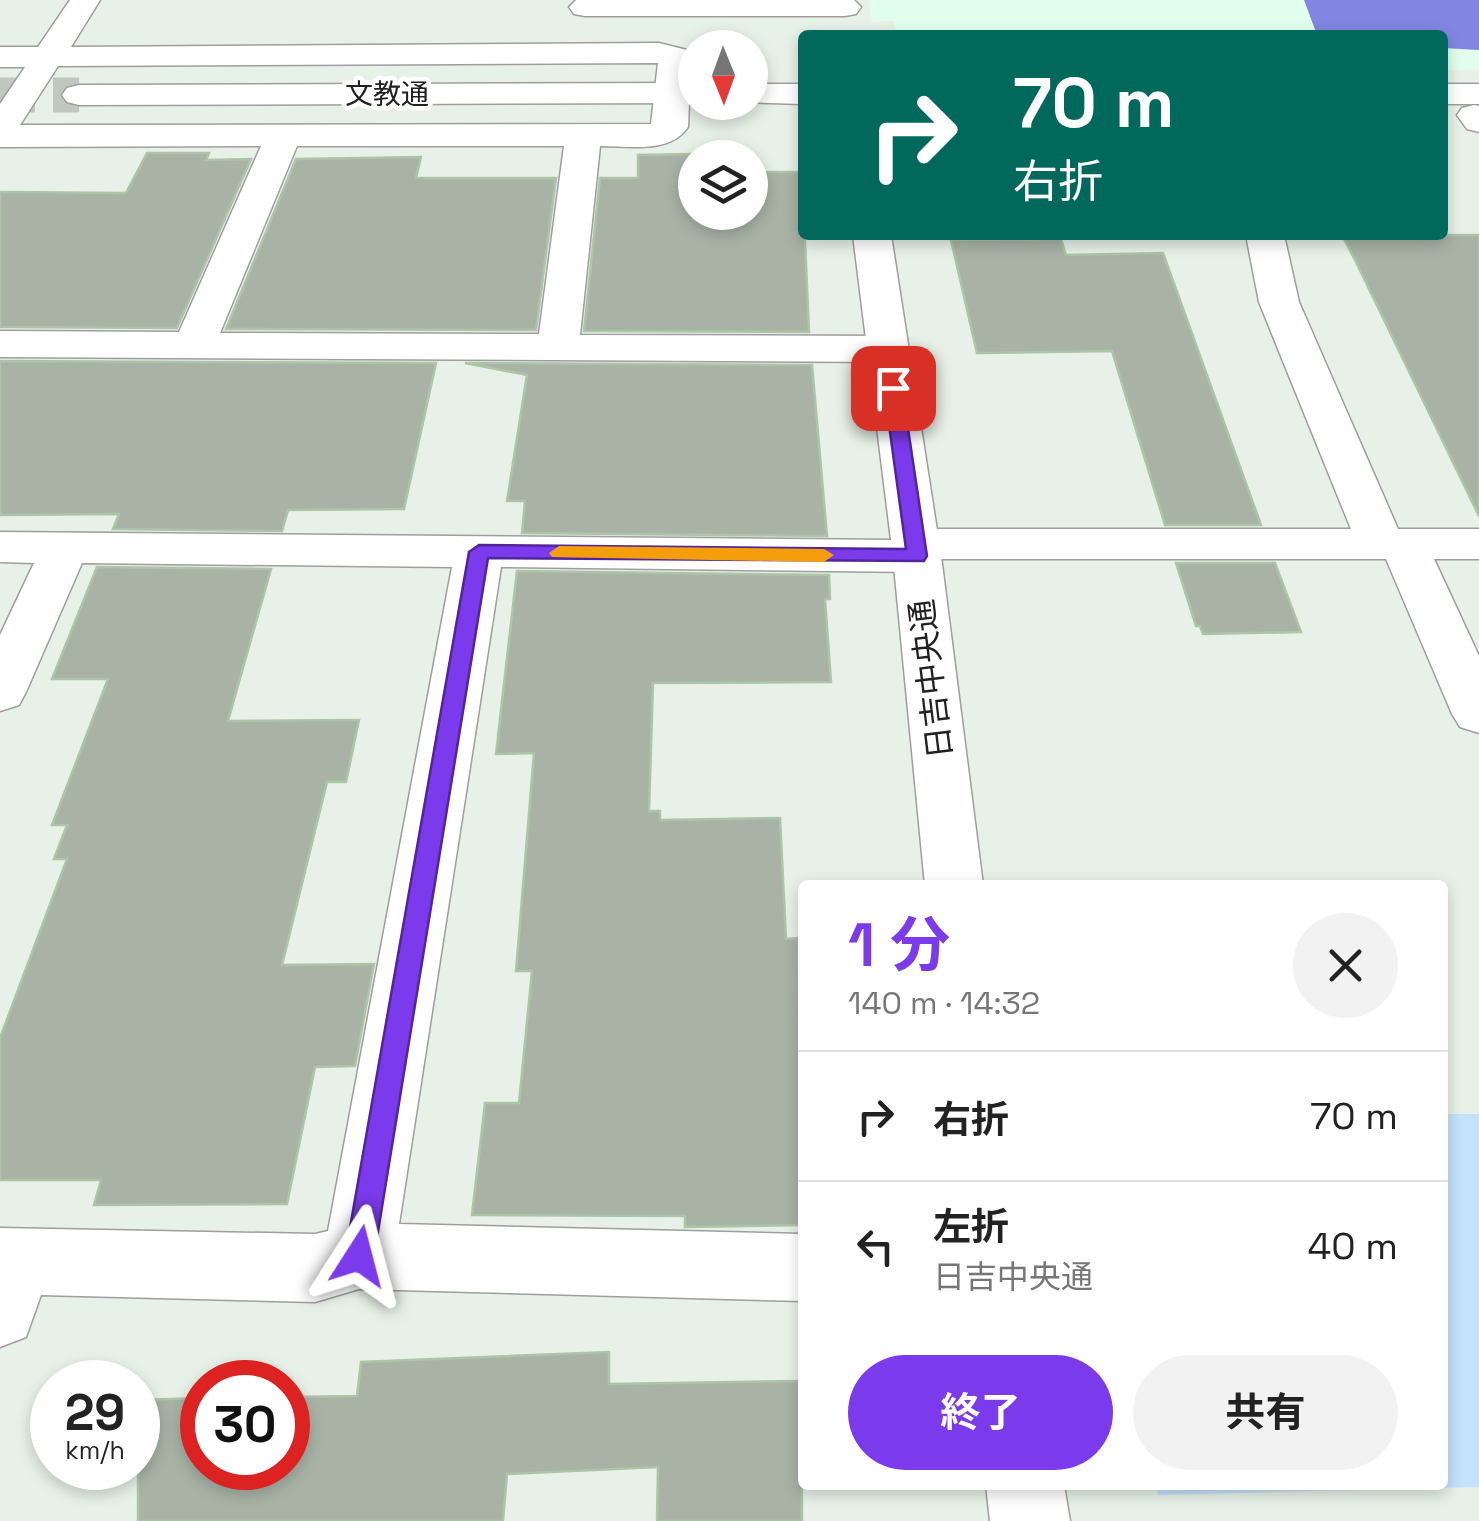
<!DOCTYPE html>
<html lang="ja">
<head>
<meta charset="utf-8">
<style>
	:root { --surface:#fff; --page:#f2f2f2; --text:#222; --muted:#767676; --line:#e0e0e0; --accent:#7c3aed }
	body { margin:0; font-family:"Space Grotesk","Noto Sans JP",sans-serif; background:var(--page); color:var(--text); height:100vh; display:flex; flex-direction:column; font-size:38px; white-space:nowrap }
	* { box-sizing:border-box; margin:0 }
	p { font-size:32px; color:var(--muted) }
	.icon { flex:none; width:55px; height:55px; fill:none; stroke:currentColor; stroke-width:2; stroke-linecap:round; stroke-linejoin:round }
	.map { position:relative; flex:1; overflow:hidden }
	.details { position:absolute; left:798px; top:880px; width:650px; height:610px; display:flex; flex-direction:column; background:var(--surface); border-radius:10px; box-shadow:0 5px 15px #0003 }
	.details>* { flex:none }
	.top-card { position:absolute; left:798px; top:30px; width:650px; height:210px; border-radius:10px; box-shadow:0 5px 15px #0003; background:#00695c; color:#fff; overflow:hidden }
	.needle { width:65px; rotate:179deg }
	.fabs { position:absolute; left:678px; top:30px; display:grid; gap:20px }
	.fabs a { display:grid; place-items:center; width:90px; height:90px; border-radius:50%; background:var(--surface); box-shadow:0 5px 15px #0003; font-size:50px }
	.speed { position:absolute; left:30px; top:1360px; display:flex; gap:20px; font-size:50px; font-weight:700; text-align:center }
	.speed>* { display:grid; place-content:center; width:130px; height:130px; border-radius:50%; background:var(--surface); box-shadow:0 5px 15px #0003; line-height:1 }
	.speed small { font-size:25px; font-weight:400 }
	.speed .limit { border:15px solid #d22; background:#fff; color:#111 }
	.pin { position:absolute; display:grid; place-items:center; width:85px; height:85px; color:#fff; margin:-42px; border-radius:20px; box-shadow:0 5px 15px #0006 }
	.me { position:absolute; width:110px; margin:-55px; rotate:9deg; stroke-linejoin:round; filter:drop-shadow(0 0 8px #0008) }
	.turn { display:flex; align-items:center; gap:35px; height:210px; padding:0 50px; font-size:45px }
	.turn .icon { width:130px; height:130px; stroke-width:2.5 }
	.turn b { display:block; font-size:70px; line-height:85px }
	.round { display:grid; place-items:center; flex:none; width:105px; height:105px; border-radius:52px; background:var(--page) }
	.head { display:flex; align-items:center; justify-content:space-between; height:170px; padding:0 50px }
	h1 { font-size:60px; font-weight:700; line-height:75px; color:var(--accent) }
	.primary-button { display:flex; gap:20px; margin-top:auto; padding:20px 50px }
	.primary-button a { flex:1; height:115px; border-radius:60px; background:var(--accent); color:#fff; font-size:40px; font-weight:700; line-height:115px; text-align:center }
	.primary-button a+a { background:var(--page); color:var(--text) }
	ul { padding:0; list-style:none }
	li { display:flex; align-items:center; gap:30px; height:130px; padding:0 50px; border-top:2px solid var(--line) }
	li div { flex:1 }
	li b { display:block; font-size:38px }
	li em { font-style:normal }
	.map>svg:first-child { display:block }
	.education { fill:#e2ffed }
	.park { fill:#c4e2fb }
	.pitch { fill:#8385e2 }
	.building { fill:#a8b3a6; stroke:#aec4a9; stroke-width:2.5 }
	.lines { fill:none; stroke-linecap:round; stroke-linejoin:round }
	.tertiary-tunnel { stroke:#bfc7bf; stroke-width:35; stroke-dasharray:35 18; stroke-linecap:butt }
	.minor-casing { stroke:#9e9e9e; stroke-width:3 }
	.tertiary-casing { stroke:#9e9e9e; stroke-width:3 }
	.minor { fill:#fff; fill-rule:evenodd }
	.tertiary { fill:#fff; fill-rule:evenodd }
	.route { fill:#7c3aed; stroke:#51269a; stroke-width:2.5 }
	.slow { fill:#f59e0b }
	.labels { text-anchor:middle; dominant-baseline:central; stroke-width:9; stroke-linejoin:round; paint-order:stroke }
	.far-street-label { font-size:28px; fill:#212121; stroke:#fff }
	.street-label { font-size:32px; fill:#212121; stroke:#fff }
</style>
</head>
<body>
<div class="map">
<svg width="1479" height="1521" viewBox="0 0 1479 1521">
	<rect width="100%" height="100%" fill="#e7f1e7"/>
	<path class="education" d="M869 0H1479V70H1443L1442 35H896L894 21 872 22Z"/>
	<path class="park" d="M1443 1114H1479V1487L1158 1495 1156 1485H1442Z"/>
	<path class="pitch" d="M1304 0H1479V50L1443 48 1442 35H1317Z"/>
	<path class="building" d="M147 153H209L206 160 251 159 177 328 0 327V192L126 193Z
		M694 154 695 212H750V172H802L809 332 584 331 600 178H638V155Z
		M421 157 416 178H556L536 330 226 329 296 159Z
		M1342 235H1479V516L1355 260Z
		M1061 239 1066 255 1163 253 1261 525H1165L1112 351 977 353 951 240Z
		M0 361 436 363 404 509 288 510 282 531 113 529 119 514 0 515Z
		M465 363 812 365 827 536 522 533 525 501H507L527 375Z
		M1176 563H1275L1301 632 1203 634 1200 626H1196Z
		M97 567 271 569 228 721 359 720 346 782H327L282 965 374 964 355 1066 315 1067 287 1204 94 1205 101 1180H0V1038L67 859H54L67 825H52L108 679H52Z
		M517 571 829 575 830 599H825L831 682 653 683 649 811H660V820L780 818 786 939 798 938 802 1225 685 1227V1216L472 1215 485 1103H519L532 971H516L534 753 496 754Z
		M609 1352V1384L802 1381V1521H657L658 1467 507 1474 503 1521H138V1400L202 1398V1468H288V1397L357 1396 361 1362Z"/>
	<g class="lines">
		<path class="tertiary-tunnel" d="M0 95H79"/>
		<g class="minor-casing">
			<path id="minor" d="M70 0H100L71 47 659 43 687 50 691 57 688 127C670 154 629 146 600 146L580 335 887 336 902 340 908 349 902 358 887 362 0 357V331L179 332 261 146 0 147V104L25 67H0V47H38ZM658 63 651 124 20 125 58 66ZM297 146H564L539 334 220 333Z
				M576 0H854L861 7 856 14 845 16H585L574 14 569 7Z
				M1474 105 1479 106V132L1467 129 1457 115 1462 108Z
				M1246 235H1284L1299 302 1398 529H1479V559H1434L1479 656V733L1460 727 1452 714 1386 559H939L934 567 917 572 501 567 399 1224 802 1234V1301L359 1289 315 1302 41 1295 26 1337 0 1347V1228L315 1234 328 1231 452 567 82 563 26 692 19 705 0 711V635L34 563 0 562V532L893 540 898 533 915 529H1351L1259 302Z"/>
		</g>
		<g class="tertiary-casing">
			<path id="tertiary" d="M695 83V103L79 105 67 102 62 95 67 88 79 85Z
				M750 84H802V104L743 102H750Z
				M1442 84H1479V104H1442Z
				M853 235H891L941 556 983 885H925L893 556Z
				M986 1485H1064L1070 1521H990Z"/>
		</g>
		<use href="#minor" class="minor"/>
		<use href="#tertiary" class="tertiary"/>
	</g>
	<path class="route" d="M893 383 902 388 927 556 924 561 488 558 374 1256 370 1266 359 1270 349 1266 345 1256 469 552 479 545 906 549 884 388Z"/>
	<path class="slow" d="M559 546 824 549 834 555 824 562 552 557 549 553Z"/>
	<g class="labels">
		<g class="far-street-label">
			<text x="387" y="94">文教通</text>
		</g>
		<g class="street-label">
			<text transform="translate(931 679) rotate(-97)">日吉中央通</text>
		</g>
	</g>
</svg>
<div class="fabs">
<a><svg class="needle" viewBox="-14 -14 28 28"><path d="M0-13l5 13h-10z" fill="#e53935"/><path d="M0 13l5-13h-10z" fill="#767676"/></svg></a>
<a><svg class="icon" aria-label="layers" viewBox="0 0 24 24"><path d="M12 4l9 5-9 5-9-5zM3 14l9 5 9-5"/></svg></a>
</div>
<div class="speed"><div>29<small>km/h</small></div><div class="limit">30</div></div>
<div class="pin" style="left:893px;top:388px;background:#d93025"><svg class="icon" aria-label="arrive" viewBox="0 0 24 24"><path d="M6 21V4h12l-3 4 3 4H6"/></svg></div>
<svg class="me" style="left:359px;top:1256px" viewBox="-20 -20 40 40"><path d="M0-17L14 15 0 8-14 15z" fill="#7c3aed" stroke="#fff" stroke-width="4"/></svg>
<div class="top-card">
<div class="turn"><svg class="icon" aria-label="right" viewBox="0 0 24 24"><path d="M7 20v-9h11M14 6l5 5-5 5"/></svg><div><b>70 m</b>右折</div></div>
</div>
<section class="details">
<div class="head"><div><h1>1 分</h1><p>140 m · 14:32</p></div><a class="round"><svg class="icon" aria-label="close" viewBox="0 0 24 24"><path d="M6 6l12 12M18 6L6 18"/></svg></a></div>
<ul>
<li><svg class="icon" aria-label="right" viewBox="0 0 24 24"><path d="M7 20v-9h11M14 6l5 5-5 5"/></svg><div><b>右折</b></div><em>70 m</em></li>
<li><svg class="icon" aria-label="left" viewBox="0 0 24 24"><path d="M17 20v-9H6M10 6l-5 5 5 5"/></svg><div><b>左折</b><p>日吉中央通</p></div><em>40 m</em></li>
</ul>
<div class="primary-button"><a>終了</a><a>共有</a></div>
</section>
</div>
</body>
</html>
